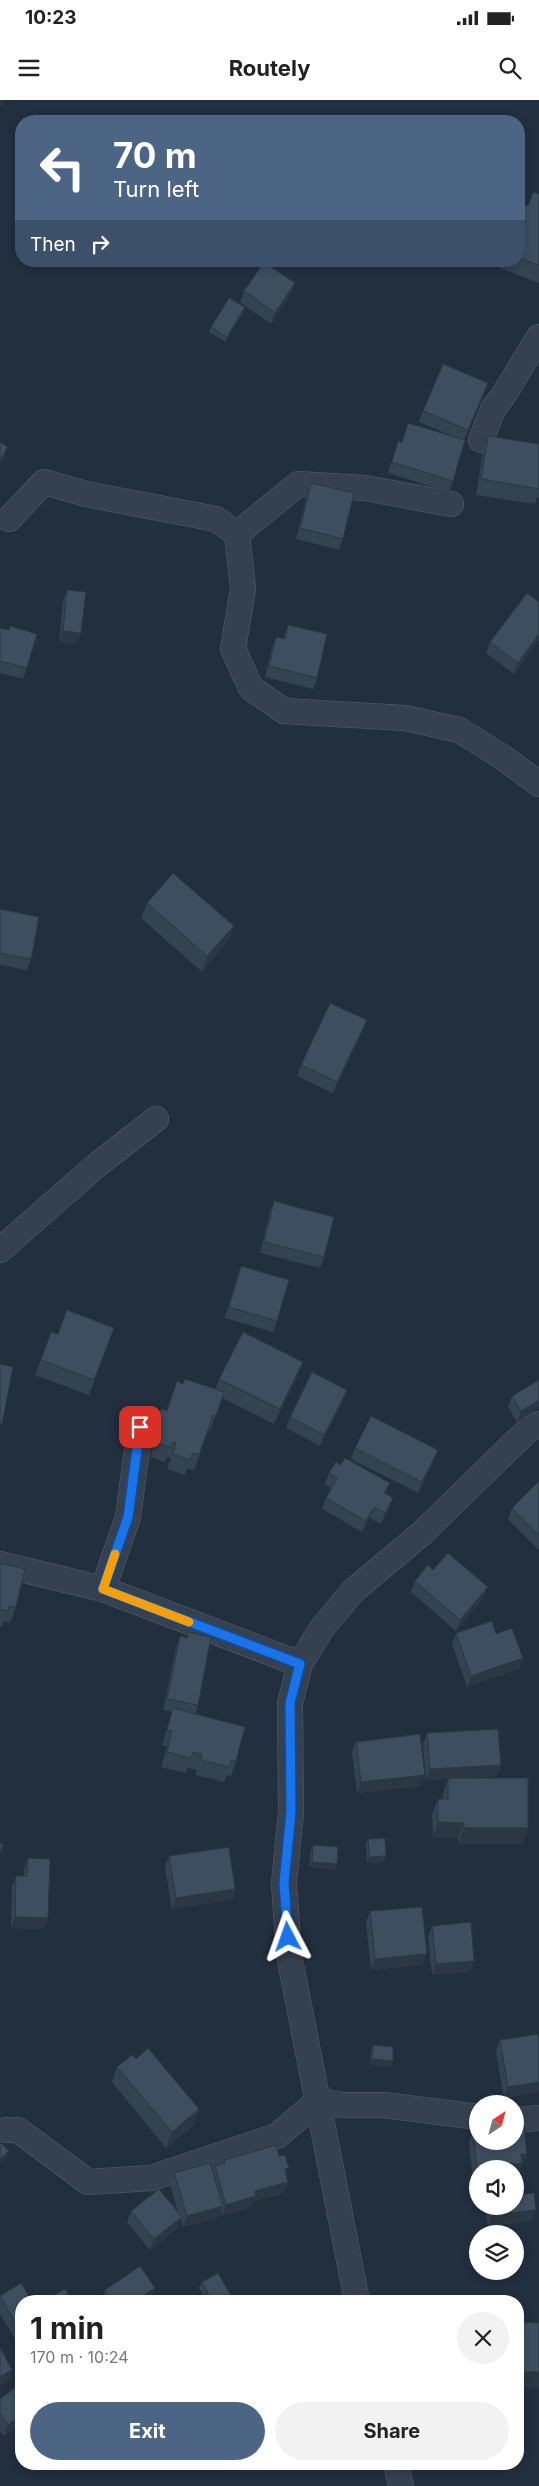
<!DOCTYPE html>
<html lang="en">
<head>
<meta charset="utf-8">
<style>
	:root { --surface:#fff; --page:#f2f2f2; --text:#222; --muted:#767676; --accent:#4d6585 }
	body { margin:0; font-family:Inter,sans-serif; background:var(--page); color:var(--text); height:100vh; display:flex; flex-direction:column; font-size:19px; white-space:nowrap }
	* { box-sizing:border-box; margin:0 }
	p { font-size:16px; color:var(--muted) }
	.icon { flex:none; width:28px; height:28px; fill:none; stroke:currentColor; stroke-width:2; stroke-linecap:round; stroke-linejoin:round }
	.map { position:relative; flex:1; overflow:hidden }
	.side { position:absolute; left:15px; top:2195px; width:509px; height:175px; display:flex; flex-direction:column; background:var(--surface); border-radius:20px; box-shadow:0 2px 8px #0003 }
	.side>* { flex:none }
	.top-card { position:absolute; left:15px; top:15px; width:510px; height:152px; border-radius:20px; box-shadow:0 2px 8px #0003; background:#4d6585; color:#fff; overflow:hidden }
	.needle { width:32px; rotate:36deg }
	.controls { position:absolute; left:469px; top:1995px; display:grid; gap:10px }
	.controls a { display:grid; place-items:center; width:55px; height:55px; border-radius:50%; background:var(--surface); box-shadow:0 2px 8px #0003; font-size:25px }
	.pin { position:absolute; display:grid; place-items:center; width:42px; height:42px; color:#fff; margin:-21px; border-radius:10px; box-shadow:0 2px 8px #0006 }
	.me { position:absolute; width:55px; margin:-28px; rotate:356deg; stroke-linejoin:round; filter:drop-shadow(0 0 4px #0008) }
	.turn { display:flex; align-items:center; gap:18px; height:105px; padding:0 15px; font-size:22px }
	.turn .icon { width:65px; height:65px; stroke-width:2.5 }
	.turn b { display:block; font-size:35px; line-height:42px }
	.then { display:flex; align-items:center; height:48px; padding:0 15px; background:#0003; gap:10px; font-size:19px }
	.round { display:grid; place-items:center; flex:none; width:52px; height:52px; border-radius:26px; background:var(--page) }
	.overview { display:flex; align-items:center; justify-content:space-between; height:85px; padding:0 15px }
	h1 { font-size:30px; font-weight:700; line-height:38px }
	.cta { display:flex; gap:10px; margin-top:auto; padding:10px 15px }
	.cta a { flex:1; height:58px; border-radius:30px; background:var(--accent); color:#fff; font-size:20px; font-weight:700; line-height:58px; text-align:center }
	.cta a+a { background:var(--page); color:var(--text) }
	.status { display:flex; justify-content:space-between; align-items:center; height:35px; padding:0 25px; background:var(--surface); direction:ltr }
	.status svg { height:14px; fill:currentColor }
	header { display:flex; justify-content:space-between; align-items:center; height:65px; padding:0 15px; background:var(--surface); font-size:22px; font-weight:700 }
	.map>svg:first-child { display:block }
	.lines { fill:none; stroke-linecap:round; stroke-linejoin:round }
	.minor-casing { stroke:#545f6d; stroke-width:26 }
	.minor { stroke:#36414f; stroke-width:25 }
	.wall { fill:#344351 }
	.shaded-wall { fill:#2b3742 }
	.building { fill:#3d4e5e; stroke:#2b3742 }
	.route-casing { stroke:#114b97; stroke-width:12 }
	.route { stroke:#1a73e8; stroke-width:9 }
	.slow { stroke:#f59e0b; stroke-width:9 }
</style>
</head>
<body>
<div class="status"><b>10:23</b><svg viewBox="0 0 49 12"><path d="M0 12V9h3v3zM5 12V6h3v6zM10 12V3h3v9zM15 12V0h3v12zM26 1h20v11H26zM47 4h2v5h-2z"/></svg></div>
<header><svg class="icon" aria-label="menu" viewBox="0 0 24 24"><path d="M4 6h16M4 12h16M4 18h16"/></svg>Routely<svg class="icon" aria-label="search" viewBox="0 0 24 24"><circle cx="10" cy="10" r="6"/><path d="M15 15l6 6"/></svg></header>
<div class="map">
<svg width="539" height="2386" viewBox="0 0 539 2386">
	<rect width="100%" height="100%" fill="#222f3f"/>
	<g class="lines">
		<g class="minor-casing">
			<path id="minor" d="M481 340 493 309 503 296 539 237
				M451 404 365 388 298 384 237 434 243 489 233 549 251 588 284 611 405 618 459 630 501 656 539 684
				M9 419 44 382 86 394 216 419 237 434
				M0 1150 97 1065 156 1019
				M140 1327 128 1417 103 1489 300 1564
				M0 1464 103 1489
				M515 2020 539 2018
				M6 2030H18L88 2082 151 2078 277 2036 318 2001 343 2005H384L478 2017
				M357 2201 289 1855 284 1783 291 1712 290 1603 300 1564 322 1528 353 1491 421 1434 528 1330 539 1324
				M396 2364 401 2386"/>
		</g>
		<use href="#minor" class="minor"/>
	</g>
	<path class="wall" d="M539 94V183L498 167 500 161H519V110L528 106Z
		M244 191 291 194 271 224 240 202Z
		M245 207 243 213 225 242 209 232 211 227Z
		M484 294 464 340 453 381 449 392 388 373 398 341 402 342 408 323 457 338 419 322 423 311Z
		M488 336 539 344V398L537 397 535 404 476 395 483 352Z
		M311 383 343 439 339 450 296 439 307 394Z
		M67 490 77 544 59 542 63 501Z
		M288 525 317 578 313 589 265 577 272 548 276 537 283 539Z
		M10 526 27 568 23 579 0 573V528L8 530Z
		M539 540 514 574 486 553 490 542Z
		M147 803 228 841 202 872 141 818Z
		M0 809 31 859 27 870 0 865Z
		M363 931 333 993 297 976 301 965Z
		M274 1101 324 1157 320 1168 260 1153 270 1112Z
		M241 1166 277 1221 273 1232 225 1218 237 1177Z
		M114 1228 89 1295 35 1275 51 1232 58 1234Z
		M297 1277 274 1324 222 1298 210 1331H208L194 1371 187 1368 185 1375 167 1369 171 1358 167 1357 165 1362 150 1357 156 1339 151 1337 161 1309 166 1311 177 1281 183 1284 216 1289 219 1279Z
		M539 1280 517 1322 508 1307 512 1296Z
		M347 1290 343 1301 320 1346 286 1328 290 1317Z
		M355 1348 438 1350 434 1361 418 1393 351 1359Z
		M329 1373 386 1394 393 1398 389 1409 381 1424 370 1418 362 1432 322 1409 326 1398 331 1388 325 1384Z
		M539 1381V1450L508 1419 512 1408Z
		M0 1463 16 1507 10 1523 4 1521 2 1526H0Z
		M415 1481 484 1498 456 1531 411 1492Z
		M188 1532 198 1605 195 1614 236 1661 231 1676 227 1675 224 1682 195 1675 197 1670 188 1668 186 1673 161 1667 167 1646 162 1645 168 1624 172 1612 163 1610 176 1547 180 1536 186 1537Z
		M456 1533 496 1534 523 1558 519 1569 467 1587 452 1544Z
		M427 1633 501 1665 497 1676 426 1680 423 1644Z
		M356 1642 425 1675 421 1686 357 1693 352 1652Z
		M448 1678 523 1744H458V1738H433L432 1714 438 1699H443V1694Z
		M368 1739 386 1756 384 1762 367 1763 366 1744Z
		M313 1745 337 1764 335 1770 309 1767 311 1750Z
		M169 1756 235 1789 232 1800 172 1809 165 1767Z
		M28 1758 44 1829 11 1828 12 1787 16 1776H24V1769Z
		M370 1811 423 1865 371 1870 366 1822Z
		M432 1826 474 1861 470 1872 432 1875 428 1837Z
		M539 1939V1992L504 1998 496 1951 500 1940Z
		M373 1945 391 1966 370 1965 371 1951Z
		M117 1967 194 2025 166 2048 112 1982Z
		M473 2032 527 2054 523 2064 521 2065 518 2074 473 2078 469 2043Z
		M279 2056 286 2075 284 2093 254 2101 252 2107 222 2116 221 2112 219 2117 183 2127 181 2120 178 2128 150 2150 127 2122 131 2111 178 2113 170 2084 174 2073H213L215 2066 222 2064 224 2060Z
		M487 2106H515L532 2121 488 2126 486 2109Z
		M202 2182 232 2197 230 2201H207L199 2188Z
		M105 2190 151 2199 147 2201H101Z
		M0 2196 21 2201V2249L0 2214Z
		M0 2299 21 2323 4 2336 0 2331Z"/>
	<path class="shaded-wall" d="M0 0H5L3 5 0 6Z
		M295 183 291 194 271 224 275 213Z
		M245 207 243 213 225 242 227 237Z
		M488 283 484 294 464 340 468 330Z
		M8 347 4 358 0 365V360Z
		M63 531 81 533 77 544 59 542Z
		M539 534V540L514 574 518 563Z
		M234 826 228 841 202 872 207 856Z
		M367 920 363 931 333 993 337 982Z
		M303 1262 297 1277 274 1324 280 1309Z
		M347 1290 343 1301 320 1346 324 1335Z
		M539 1300V1308L517 1322 521 1311Z
		M438 1350 434 1361 418 1393 422 1382Z
		M390 1383 386 1394 380 1404 384 1393Z
		M393 1398 389 1409 381 1424 385 1413Z
		M374 1407 370 1418 362 1432 366 1421Z
		M488 1487 484 1498 456 1531 460 1520Z
		M523 1558 519 1569 467 1587 471 1576Z
		M501 1665 497 1676 426 1680 430 1669Z
		M425 1675 421 1686 357 1693 361 1682Z
		M438 1722 464 1723 458 1738H433Z
		M464 1728H528L523 1744H458Z
		M386 1756 384 1762 367 1763 369 1757Z
		M312 1762 337 1764 335 1770 309 1767Z
		M235 1789 232 1800 172 1809 176 1798Z
		M15 1817 48 1818 44 1829 11 1828Z
		M427 1854 423 1865 371 1870 375 1859Z
		M474 1861 470 1872 432 1875 436 1864Z
		M372 1959 393 1961 391 1966 370 1965Z
		M539 1982V1992L504 1998 508 1987Z
		M199 2009 194 2025 166 2048 172 2032Z
		M9 2051 7 2057 0 2063V2059Z
		M521 2054H527L523 2064 521 2065 518 2074H515V2069H478V2077L473 2078 477 2067Z
		M288 2082 284 2093 254 2101 252 2107 222 2116 226 2105 255 2091Z
		M223 2106 219 2117 183 2127 187 2116Z
		M536 2110 532 2121 488 2126 492 2115Z
		M182 2117 178 2128 150 2150 154 2139Z
		M155 2188 151 2199 147 2201H134Z
		M232 2197 230 2201H224Z
		M12 2270 8 2281 0 2285V2277Z
		M518 2272H539V2288L518 2287Z
		M21 2315V2323L4 2336 8 2325Z"/>
	<path class="building" d="M533 92 539 94V165L519 158V110L522 103 528 106Z
		M264 162 295 183 275 213 244 191Z
		M229 198 245 207 227 237 211 227Z
		M443 264 488 283 468 330 423 311Z
		M408 323 465 340 453 381 392 362 398 341 402 343Z
		M488 336 539 344V389L481 379Z
		M0 342 8 347 0 360Z
		M311 383 354 393 343 439 300 428Z
		M67 490 86 492 81 533 63 531Z
		M527 493 539 502V534L518 563 490 542Z
		M288 525 327 534 317 578 269 566 276 537 285 539Z
		M10 526 37 534 27 568 0 561V528L9 530Z
		M173 773 234 826 207 856 147 803Z
		M0 809 39 817 31 859 0 853Z
		M330 903 367 920 337 982 301 965Z
		M274 1101 334 1117 324 1157 264 1142Z
		M241 1166 289 1180 277 1221 229 1207Z
		M67 1210 114 1228 94 1280 41 1260 51 1232 58 1234Z
		M243 1232 303 1262 280 1309 219 1279Z
		M0 1264 13 1267 2 1324H0Z
		M312 1272 347 1290 324 1335 290 1317Z
		M185 1279 224 1292 216 1316 213 1315 199 1355 193 1353 190 1360 173 1354 176 1343 172 1342 170 1347 155 1342 161 1324 157 1322 161 1309 167 1311 177 1281 183 1284Z
		M539 1280V1300L521 1311 512 1296Z
		M371 1316 438 1350 422 1382 355 1348Z
		M345 1358 390 1383 384 1393 393 1398 385 1413 374 1407 366 1421 326 1398 337 1378 329 1373 336 1362 341 1365Z
		M539 1381V1435L512 1408Z
		M448 1453 488 1487 460 1520 415 1481 428 1465 433 1470Z
		M0 1463 25 1469 16 1507 9 1506 8 1511 0 1509Z
		M492 1521 496 1534 512 1528 523 1558 471 1576 456 1533Z
		M188 1532 211 1537 198 1605 167 1599 180 1536 187 1538Z
		M173 1608 245 1627 236 1661 231 1660 230 1667 201 1660 202 1654 193 1652 191 1658 167 1652 172 1631 167 1630Z
		M498 1629 501 1665 430 1669 427 1633Z
		M420 1634 425 1675 361 1682 356 1642Z
		M448 1678H528V1728H464V1723L438 1722V1699H448Z
		M385 1738 386 1756 369 1757 368 1739Z
		M0 1743 3 1744 0 1754Z
		M313 1745 338 1747 337 1764 312 1762Z
		M229 1747 235 1789 176 1798 169 1756Z
		M28 1758 50 1759 48 1818 15 1817 16 1776H27Z
		M422 1807 427 1854 375 1859 370 1811Z
		M471 1822 474 1861 436 1864 432 1826Z
		M538 1934 539 1939V1982L508 1987 500 1940Z
		M373 1945 393 1947V1961L372 1959Z
		M148 1948 199 2009 172 2032 117 1967 132 1955 136 1959Z
		M524 2027 527 2054H521L522 2063 477 2067 473 2032H478V2041H515V2028Z
		M0 2043H1L9 2051 0 2059Z
		M276 2045 279 2056 285 2055 289 2068 285 2069 288 2082 255 2091 256 2096 226 2105 215 2066 225 2063 224 2060Z
		M210 2063 223 2106 187 2116 174 2073Z
		M159 2089 182 2117 154 2139 131 2111Z
		M534 2093 536 2110 492 2115 491 2106H515V2095Z
		M140 2166 155 2188 134 2201H112L105 2190Z
		M218 2173 232 2197 224 2201H212L202 2182Z
		M21 2183 32 2201H21V2232L0 2196Z
		M65 2189 72 2201H47L46 2199Z
		M310 2198V2201H274Z
		M518 2222 539 2223V2272H518Z
		M0 2247 12 2270 0 2277Z
		M21 2283V2315L8 2325 0 2314V2299Z"/>
	<g class="lines">
		<g class="route-casing">
			<path id="route" d="M140 1327 128 1417 103 1489 300 1564 290 1603 291 1712 284 1783 288 1837"/>
		</g>
		<use href="#route" class="route"/>
		<path class="slow" d="M115 1454 103 1489 189 1522"/>
	</g>
</svg>
<div class="controls">
<a><svg class="needle" viewBox="-14 -14 28 28"><path d="M0-13l5 13h-10z" fill="#e53935"/><path d="M0 13l5-13h-10z" fill="#767676"/></svg></a>
<a><svg class="icon" aria-label="sound" viewBox="0 0 24 24"><path d="M4 9h4l5-4v14l-5-4H4zM17 9q2 3 0 6"/></svg></a>
<a><svg class="icon" aria-label="layers" viewBox="0 0 24 24"><path d="M12 4l9 5-9 5-9-5zM3 14l9 5 9-5"/></svg></a>
</div>
<div class="pin" style="left:140px;top:1327px;background:#d93025"><svg class="icon" aria-label="arrive" viewBox="0 0 24 24"><path d="M6 21V4h12l-3 4 3 4H6"/></svg></div>
<svg class="me" style="left:288px;top:1837px" viewBox="-20 -20 40 40"><path d="M0-17L14 15 0 8-14 15z" fill="#1a73e8" stroke="#fff" stroke-width="4"/></svg>
<div class="top-card">
<div class="turn"><svg class="icon" aria-label="left" viewBox="0 0 24 24"><path d="M17 20v-9H6M10 6l-5 5 5 5"/></svg><div><b>70 m</b>Turn left</div></div>
<div class="then">Then<svg class="icon" aria-label="right" viewBox="0 0 24 24"><path d="M7 20v-9h11M14 6l5 5-5 5"/></svg></div>
</div>
<section class="side">
<div class="overview"><div><h1>1 min</h1><p>170 m · 10:24</p></div><a class="round"><svg class="icon" aria-label="close" viewBox="0 0 24 24"><path d="M6 6l12 12M18 6L6 18"/></svg></a></div>
<div class="cta"><a>Exit</a><a>Share</a></div>
</section>
</div>
</body>
</html>
